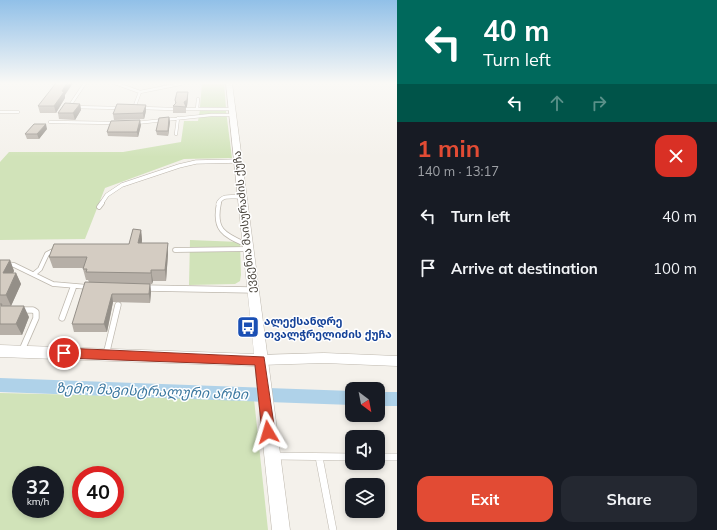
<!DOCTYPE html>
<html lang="en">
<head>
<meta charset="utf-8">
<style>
	:root { --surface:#171b24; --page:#242831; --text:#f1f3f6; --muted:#9ea1a6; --accent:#e24b34 }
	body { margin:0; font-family:Mulish,"Noto Sans Georgian",sans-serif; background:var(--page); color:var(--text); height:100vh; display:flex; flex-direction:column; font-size:15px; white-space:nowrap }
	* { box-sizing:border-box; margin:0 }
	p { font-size:13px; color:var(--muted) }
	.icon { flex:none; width:22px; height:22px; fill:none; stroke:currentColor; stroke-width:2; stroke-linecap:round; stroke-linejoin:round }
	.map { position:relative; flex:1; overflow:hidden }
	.panel { display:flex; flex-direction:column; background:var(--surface); width:320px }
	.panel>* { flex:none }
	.top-card { background:#00695c; color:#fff; overflow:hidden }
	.needle { width:26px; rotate:148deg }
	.tools { position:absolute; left:345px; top:382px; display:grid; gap:8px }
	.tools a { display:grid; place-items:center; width:40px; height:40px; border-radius:8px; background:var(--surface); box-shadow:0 2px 6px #0003; font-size:20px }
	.speed { position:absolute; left:12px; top:466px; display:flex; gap:8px; font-size:20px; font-weight:700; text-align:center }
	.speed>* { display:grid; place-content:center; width:52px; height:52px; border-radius:50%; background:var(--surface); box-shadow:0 2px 6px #0003; line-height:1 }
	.speed small { font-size:10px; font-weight:400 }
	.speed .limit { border:6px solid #d22; background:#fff; color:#111 }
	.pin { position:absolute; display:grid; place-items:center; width:34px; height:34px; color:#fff; margin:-17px; border:2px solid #fff; border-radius:50%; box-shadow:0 1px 4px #0007 }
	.me { position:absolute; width:44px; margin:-22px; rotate:353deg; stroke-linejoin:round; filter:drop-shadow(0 0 3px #0008) }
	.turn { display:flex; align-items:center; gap:14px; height:84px; padding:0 20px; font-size:18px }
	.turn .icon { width:52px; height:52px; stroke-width:2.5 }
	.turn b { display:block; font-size:28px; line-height:34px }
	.lanes { display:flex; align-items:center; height:38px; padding:0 20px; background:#0003; justify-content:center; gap:20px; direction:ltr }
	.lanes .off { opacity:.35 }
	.round { display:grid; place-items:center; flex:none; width:42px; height:42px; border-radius:12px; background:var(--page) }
	.overview { display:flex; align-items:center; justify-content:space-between; height:68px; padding:0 20px }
	h1 { font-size:24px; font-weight:700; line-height:30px; color:var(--accent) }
	.primary-button { display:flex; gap:8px; margin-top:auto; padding:8px 20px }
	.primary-button a { flex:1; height:46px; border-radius:12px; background:var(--accent); color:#fff; font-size:16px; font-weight:700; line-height:46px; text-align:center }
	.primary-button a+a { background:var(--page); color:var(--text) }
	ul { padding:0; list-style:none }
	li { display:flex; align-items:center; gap:12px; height:52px; padding:0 20px }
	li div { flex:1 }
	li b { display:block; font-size:15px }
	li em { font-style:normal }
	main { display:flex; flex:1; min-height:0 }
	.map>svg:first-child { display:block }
	.green { fill:#d1e3b9; fill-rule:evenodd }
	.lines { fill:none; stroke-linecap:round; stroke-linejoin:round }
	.canal { fill:#afd2e9; fill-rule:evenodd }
	.service-far4-casing { stroke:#beb8ae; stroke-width:3.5 }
	.service-far3-casing { stroke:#beb8ae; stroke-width:4.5 }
	.service-far2-casing { stroke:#beb8ae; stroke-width:5.5 }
	.service-far1-casing { stroke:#beb8ae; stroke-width:7 }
	.service-casing { stroke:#beb8ae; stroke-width:8 }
	.minor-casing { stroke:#beb8ae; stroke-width:1 }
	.tertiary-casing { stroke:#beb8ae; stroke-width:1 }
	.service-far4 { stroke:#fff; stroke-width:2.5 }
	.service-far3 { stroke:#fff; stroke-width:3.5 }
	.service-far2 { stroke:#fff; stroke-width:4 }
	.service-far1 { stroke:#fff; stroke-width:5.5 }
	.service { stroke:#fff; stroke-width:7 }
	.minor { fill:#fff; fill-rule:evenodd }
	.tertiary { fill:#fff; fill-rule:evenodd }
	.wall { fill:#b6afa7 }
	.shaded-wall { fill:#948f88 }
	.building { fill:#d4ccc2; stroke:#948f88 }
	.route { fill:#e24b34; stroke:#933122 }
	.labels { text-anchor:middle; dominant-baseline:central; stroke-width:3; stroke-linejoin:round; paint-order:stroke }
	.street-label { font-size:11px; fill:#47423a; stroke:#fff }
	.transit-label { font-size:11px; font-weight:bold; fill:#164399; stroke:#fff; text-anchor:start }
	.near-water-label { font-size:14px; font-style:italic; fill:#3c78a0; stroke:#fff }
</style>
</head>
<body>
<main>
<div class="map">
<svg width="397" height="530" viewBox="0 0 397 530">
	<rect width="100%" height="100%" fill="#f4f1eb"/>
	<path class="green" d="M202 83H224L226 108 200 107Z
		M200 110 226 111 232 158 184 159 105 188 85 239 0 240V162L9 152H123L181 142 184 121H198Z
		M190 240 240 242 241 275 240 281 235 284 189 285Z
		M0 393 254 399 268 530H0ZM21 475H55V509H21ZM81 475H115V509H81Z"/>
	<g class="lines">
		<path class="canal" d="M0 378 352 391V405L0 392Z
			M378 392H397V406H378Z"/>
		<g class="service-far4-casing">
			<path id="service-far4" d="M85 83 69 107 121 108
				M115 83 140 92 134 108
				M140 92 180 84
				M140 108 174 109
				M187 109H231
				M197 109 198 99
				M0 112H18
				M50 122 116 123
				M136 123 211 115H232
				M176 134 178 118"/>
		</g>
		<g class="service-far3-casing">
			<path id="service-far3" d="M101 204 107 195 122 185 179 166 196 162 238 161
				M218 204C222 194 232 197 241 197"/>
		</g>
		<g class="service-far2-casing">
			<path id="service-far2" d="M219 203C213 231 225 235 247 245
				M99 207 102 203
				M175 250 247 249
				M0 263 14 265 53 284 88 287
				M34 274 40 269 47 254 57 249
				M145 288 183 289
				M72 289 73 287"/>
		</g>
		<g class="service-far1-casing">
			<path id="service-far1" d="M145 288 252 290
				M21 310H33L36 312V318L22 350
				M62 318 73 288
				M106 355 118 305"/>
		</g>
		<g class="service-casing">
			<path id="service" d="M276 456 352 457
				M319 457 333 530
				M378 457H397"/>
		</g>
		<g class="minor-casing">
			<path id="minor" d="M324 353 397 356V366L324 363 260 365 256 363 254 360 256 357 260 355Z"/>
		</g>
		<g class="tertiary-casing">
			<path id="tertiary" d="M226 83H232L290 530H272L255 366 0 357V345L254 354Z"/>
		</g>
		<use href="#service-far4" class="service-far4"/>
		<use href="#service-far3" class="service-far3"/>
		<use href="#service-far2" class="service-far2"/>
		<use href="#service-far1" class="service-far1"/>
		<use href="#service" class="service"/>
		<use href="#minor" class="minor"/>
		<use href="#tertiary" class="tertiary"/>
	</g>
	<path class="wall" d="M188 92V99L187 106 186 108V113H173V106L175 104V100Z
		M65 95V98L56 113H40L38 106Z
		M80 104 81 110 75 120 59 119 58 113Z
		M146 105V111L144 119 114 120 113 114Z
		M169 117 170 122 168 136 157 135 156 131Z
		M141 125 138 137 108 136 107 132Z
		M47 129 39 139H27L25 134Z
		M141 230 142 240V243H168V254L166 281H153L152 284H137H150L151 292 150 303 113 302 107 332H74L72 324 89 282 88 280H86L83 269 84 268H53L49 257 129 244Z
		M0 260H10L14 271 13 273H16L21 284 11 306H3L29 317 22 335H0Z"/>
	<path class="shaded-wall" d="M67 83H73L65 95V98L56 113 54 106 62 91Z
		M188 92V99L187 106 186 108 184 102Z
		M80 104 81 110 75 120 73 113Z
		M146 105V111L144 119 143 113Z
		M169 117 170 122 168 136V131Z
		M140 120 141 125 138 137 137 132Z
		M46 124 47 129 39 139 37 134Z
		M141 230 142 240 140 253 138 243Z
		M168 243V254L166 281 165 270Z
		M10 260 14 271 8 284 3 273Z
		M151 270 153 281 152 284 151 273Z
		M16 273 21 284 11 306 6 295Z
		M150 284 151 292 150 303 149 294Z
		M112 294 113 302 107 332 104 324Z
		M24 306 29 317 22 335 16 324Z"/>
	<path class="building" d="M56 83H67L62 91 64 92 54 106H38Z
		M177 92H188L187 100 184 102 186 107 173 106 176 103 175 100Z
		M65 103 80 104 73 113H58Z
		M117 104 146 105 143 113 113 114Z
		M169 117 168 131H156L159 118Z
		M140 120 137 132H107L111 121Z
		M34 124H46L37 134H25Z
		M133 229 141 230 138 243H168L165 270H151V273L86 272 87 269H83L87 257H49L54 244H129Z
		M0 260H10L3 273H16L6 295H0Z
		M85 282 150 284 149 294H112L104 324H72Z
		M0 304H2L1 306H24L16 324H0Z"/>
	<linearGradient id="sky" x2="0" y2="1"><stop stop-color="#91c0e8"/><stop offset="0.53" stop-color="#faf9f6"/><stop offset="1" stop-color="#faf9f6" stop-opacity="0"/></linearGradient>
	<rect width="397" height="157" fill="url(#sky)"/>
	<path class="route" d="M64 348 264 357 275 432 273 437 268 439 263 437 262 432 255 365 64 358 60 357 58 353 60 350Z"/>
	<defs>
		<g id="bus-square" transform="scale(1.15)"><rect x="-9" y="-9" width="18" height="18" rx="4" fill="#1a4fb4" stroke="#fff"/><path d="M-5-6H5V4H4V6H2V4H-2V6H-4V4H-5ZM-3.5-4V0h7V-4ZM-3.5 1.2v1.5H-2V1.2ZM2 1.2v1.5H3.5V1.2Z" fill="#fff"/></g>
	</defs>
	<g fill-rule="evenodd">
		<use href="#bus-square" x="248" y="327"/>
	</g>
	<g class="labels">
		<g class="street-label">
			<text transform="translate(244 222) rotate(-96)">ევგენია მაისურაძის ქუჩა</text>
		</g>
		<g class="transit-label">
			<text x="264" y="321">ალექსანდრე<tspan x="264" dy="13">თვალჭრელიძის ქუჩა</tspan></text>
		</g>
		<g class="near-water-label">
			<text transform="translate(152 391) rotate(2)">ზემო მაგისტრალური არხი</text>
		</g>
	</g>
</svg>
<div class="tools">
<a><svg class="needle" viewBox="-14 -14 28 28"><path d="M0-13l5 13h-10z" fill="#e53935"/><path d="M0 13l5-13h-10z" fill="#9ea1a6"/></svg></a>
<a><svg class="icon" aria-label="sound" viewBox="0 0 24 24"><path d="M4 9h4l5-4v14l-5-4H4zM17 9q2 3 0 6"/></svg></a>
<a><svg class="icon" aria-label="layers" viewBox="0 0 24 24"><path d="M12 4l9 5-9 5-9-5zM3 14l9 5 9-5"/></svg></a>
</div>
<div class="speed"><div>32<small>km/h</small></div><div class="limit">40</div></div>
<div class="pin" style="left:64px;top:353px;background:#d93025"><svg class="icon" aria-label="arrive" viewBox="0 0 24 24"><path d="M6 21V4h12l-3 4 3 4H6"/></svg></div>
<svg class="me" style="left:268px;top:432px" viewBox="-20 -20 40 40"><path d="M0-17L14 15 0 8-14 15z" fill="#e24b34" stroke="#fff" stroke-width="4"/></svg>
</div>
<section class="panel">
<div class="top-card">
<div class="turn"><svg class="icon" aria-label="left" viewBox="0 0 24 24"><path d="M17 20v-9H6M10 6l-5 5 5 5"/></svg><div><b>40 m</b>Turn left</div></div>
<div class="lanes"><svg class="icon" aria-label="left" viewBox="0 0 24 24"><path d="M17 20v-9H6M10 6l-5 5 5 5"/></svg><svg class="icon off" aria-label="ahead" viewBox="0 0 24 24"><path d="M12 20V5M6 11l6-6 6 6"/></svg><svg class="icon off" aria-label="right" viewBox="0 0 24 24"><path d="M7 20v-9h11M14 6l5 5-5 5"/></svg></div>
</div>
<div class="overview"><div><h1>1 min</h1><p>140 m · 13:17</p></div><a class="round" style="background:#d93025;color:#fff"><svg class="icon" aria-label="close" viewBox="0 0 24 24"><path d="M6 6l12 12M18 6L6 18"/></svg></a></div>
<ul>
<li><svg class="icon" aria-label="left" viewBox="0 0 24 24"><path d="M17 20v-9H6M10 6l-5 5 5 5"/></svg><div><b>Turn left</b></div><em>40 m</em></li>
<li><svg class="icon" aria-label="arrive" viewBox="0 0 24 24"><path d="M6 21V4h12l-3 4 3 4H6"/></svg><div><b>Arrive at destination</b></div><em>100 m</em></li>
</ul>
<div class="primary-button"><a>Exit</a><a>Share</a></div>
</section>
</main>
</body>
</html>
